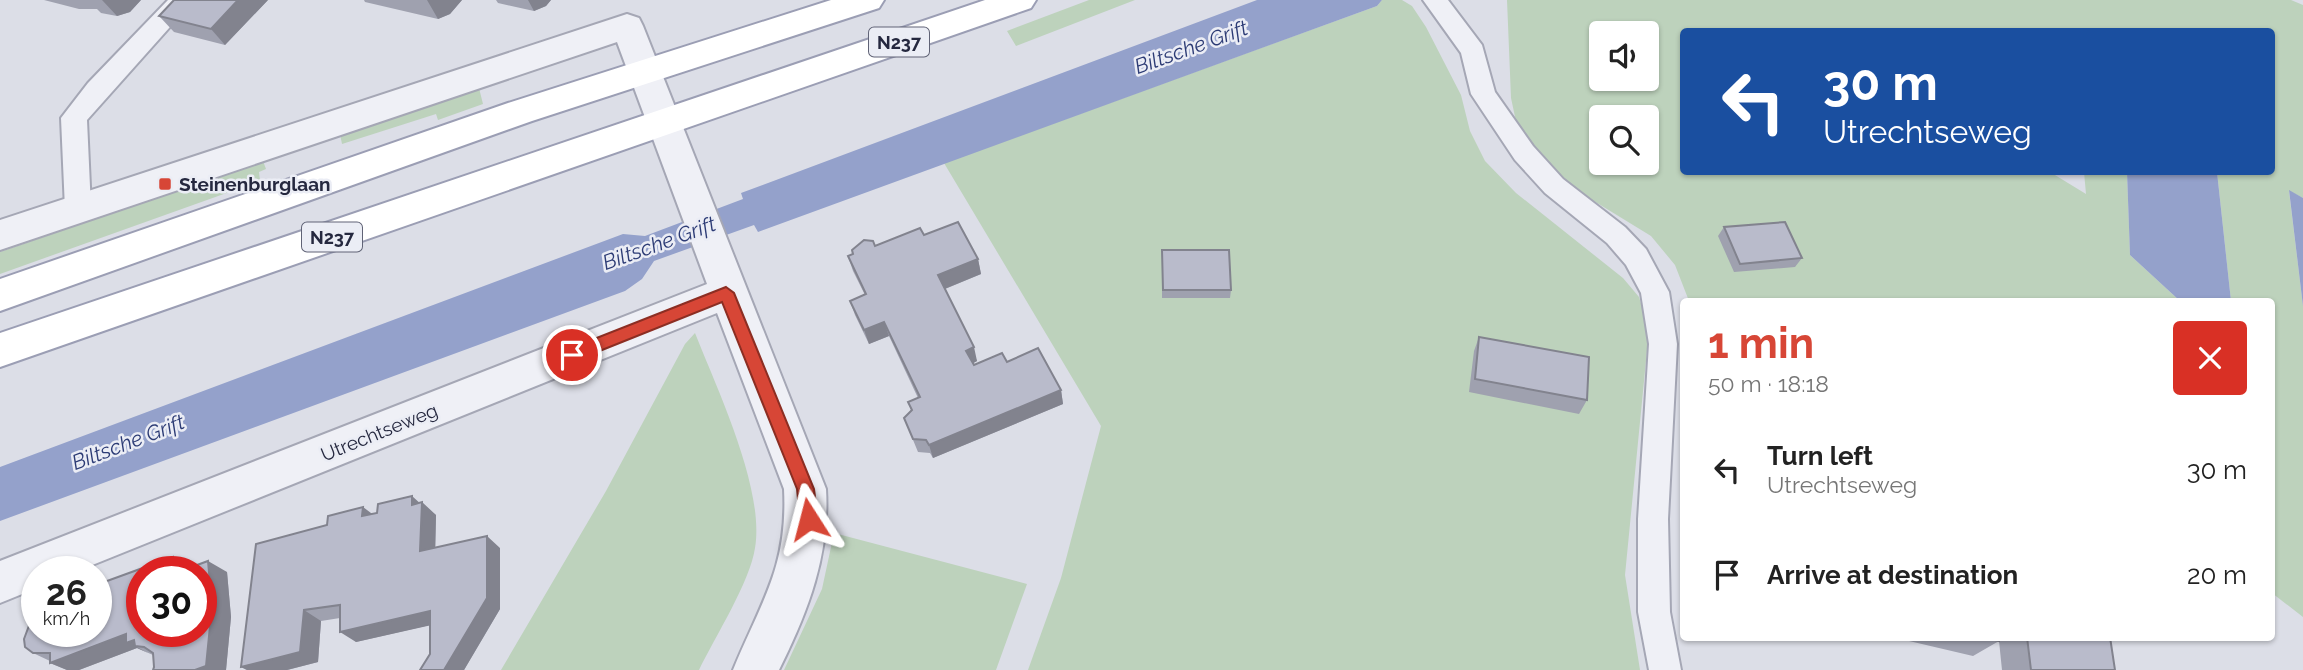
<!DOCTYPE html>
<html lang="en">
<head>
<meta charset="utf-8">
<style>
	:root { --surface:#fff; --page:#f6f6f6; --text:#222; --muted:#767676; --accent:#d74636 }
	body { margin:0; font-family:Raleway,sans-serif; background:var(--page); color:var(--text); height:100vh; display:flex; flex-direction:column; font-size:26px; white-space:nowrap }
	* { box-sizing:border-box; margin:0 }
	p { font-size:23px; color:var(--muted) }
	.icon { flex:none; width:38px; height:38px; fill:none; stroke:currentColor; stroke-width:2; stroke-linecap:round; stroke-linejoin:round }
	.map { position:relative; flex:1; overflow:hidden }
	.panel { position:absolute; left:1680px; top:298px; width:595px; height:343px; display:flex; flex-direction:column; background:var(--surface); border-radius:7px; box-shadow:0 2px 5px #0004 }
	.panel>* { flex:none }
	.top-card { position:absolute; left:1680px; top:28px; width:595px; height:147px; border-radius:7px; box-shadow:0 2px 5px #0004; background:#1a4fa0; color:#fff; overflow:hidden }
	.controls { position:absolute; left:1589px; top:21px; display:grid; gap:14px }
	.controls a { display:grid; place-items:center; width:70px; height:70px; border-radius:7px; background:var(--surface); box-shadow:0 2px 5px #0004; font-size:35px }
	.speed { position:absolute; left:21px; top:556px; display:flex; gap:14px; font-size:35px; font-weight:700; text-align:center }
	.speed>* { display:grid; place-content:center; width:91px; height:91px; border-radius:50%; background:var(--surface); box-shadow:0 2px 5px #0004; line-height:1 }
	.speed small { font-size:18px; font-weight:400 }
	.speed .limit { border:10px solid #d22; background:#fff; color:#111 }
	.pin { position:absolute; display:grid; place-items:center; width:60px; height:60px; color:#fff; margin:-30px; border:4px solid #fff; border-radius:50%; box-shadow:0 2px 7px #0007 }
	.me { position:absolute; width:77px; margin:-38px; rotate:351deg; stroke-linejoin:round; filter:drop-shadow(0 0 5px #0008) }
	.turn { display:flex; align-items:center; gap:24px; height:147px; padding:0 28px; font-size:32px }
	.turn .icon { width:91px; height:91px; stroke-width:2.5 }
	.turn b { display:block; font-size:49px; line-height:60px }
	.round { display:grid; place-items:center; flex:none; width:74px; height:74px; border-radius:7px; background:var(--page) }
	.overview { display:flex; align-items:center; justify-content:space-between; height:119px; padding:0 28px }
	h1 { font-size:42px; font-weight:700; line-height:52px; color:var(--accent) }
	ul { padding:0; list-style:none }
	li { display:flex; align-items:center; gap:21px; height:105px; padding:0 28px }
	li div { flex:1 }
	li b { display:block; font-size:26px }
	li em { font-style:normal }
	.map>svg:first-child { display:block }
	.green { fill:#bdd2bc; fill-rule:evenodd }
	.water { fill:#94a1cb }
	.lines { fill:none; stroke-linecap:round; stroke-linejoin:round }
	.lane-casing { stroke:#a5a7b5; stroke-width:4 }
	.street-casing { stroke:#a5a7b5; stroke-width:4 }
	.primary-casing { stroke:#9b9eb4; stroke-width:4 }
	.lane { fill:#eff0f6; fill-rule:evenodd }
	.street { fill:#eff0f6; fill-rule:evenodd }
	.primary { fill:#fff; fill-rule:evenodd }
	.wall { fill:#9fa1af }
	.shaded-wall { fill:#82838e }
	.building { fill:#b9bbcb; stroke:#82838e; stroke-width:2 }
	.route { fill:#d74636; stroke:#8c2e23; stroke-width:2 }
	.poi-dot { fill:#d74636; stroke:#ebedf5; stroke-width:2.5 }
	.labels { text-anchor:middle; dominant-baseline:central; stroke-width:5; stroke-linejoin:round; paint-order:stroke }
	.shield { fill:#ebedf5; stroke:#606376; stroke-width:2 }
	.shield-label { font-size:18px; font-weight:bold; fill:#25283f }
	.poi-label { font-size:19px; font-weight:bold; fill:#25283f; stroke:#ebedf5; text-anchor:start }
	.street-label { font-size:19px; fill:#25283f; stroke:#ebedf5 }
	.water-label { font-size:21px; font-style:italic; fill:#2c3b75; stroke:#ebedf5 }
</style>
</head>
<body>
<div class="map">
<svg width="2303" height="670" viewBox="0 0 2303 670">
	<rect width="100%" height="100%" fill="#dcdee7"/>
	<path class="green" d="M1089 0H1135L1016 46 1007 31Z
		M1382 0H1402L1412 6 1426 27 1461 95 1470 131 1485 161 1516 193 1623 278 1639 297 1649 330 1625 575 1640 670H1028L1061 578 1101 426 944 163 1377 6Z
		M1507 0H2291L2303 5V198L2289 191 2303 306V617L2272 593V301H2231L2217 172H2272V32H1684V172H2050L2086 194 2084 172H2127L2130 255 2180 301H1689L1675 265 1651 236 1571 187 1540 158 1517 126 1511 98ZM1601 33H1647V79H1601ZM1601 117H1647V163H1601Z
		M479 88 483 104 438 120 436 114 342 144 340 134Z
		M263 161 266 169 259 172 260 181 0 274V252Z
		M695 333C717 389 765 489 755 548 750 582 715 637 699 670H501L606 491 685 344Z
		M834 533 1027 584 996 670H784L822 589Z"/>
	<path class="water" d="M1257 0H1382L1377 6 758 232 754 225 654 261 642 279 625 291 0 521V467L623 234 645 236 743 199 741 193Z
		M2127 172H2217L2231 301H2180L2130 255Z
		M2289 190 2303 198V306Z"/>
	<g class="lines">
		<g class="lane-casing">
			<path id="lane" d="M168 0H194L87 120 91 209 87 216 78 219 69 216 65 209 61 118 88 83Z
				M1423 0H1448L1482 45 1495 92 1533 146 1563 179 1625 227 1646 249 1669 292 1677 344 1668 519 1670 612 1681 670H1649L1638 612V519L1649 344 1641 293 1626 265 1607 243 1545 193 1515 160 1471 94 1461 53Z"/>
		</g>
		<g class="street-casing">
			<path id="street" d="M627 14 639 18 643 26 826 489C830 555 808 612 779 670H733C761 602 788 567 784 489L717 313 75 572H37V588L0 603V561L707 284 617 42 0 250V220Z"/>
		</g>
		<g class="primary-casing">
			<path id="primary" d="M831 0H884L879 8 532 121 0 311V279L508 103Z
				M985 0H1036L1031 8 0 367V333Z"/>
		</g>
		<use href="#lane" class="lane"/>
		<use href="#street" class="street"/>
		<use href="#primary" class="primary"/>
	</g>
	<path class="wall" d="M44 0H141L130 12 117 16 101 13 97 9H79Z
		M268 0 225 45 174 32 159 16Z
		M364 0H462L450 14 438 19 365 2Z
		M496 0H551L546 6 534 11 498 3Z
		M1724 227 1802 258 1795 267 1734 272 1718 236Z
		M875 246 978 259 981 274 945 289 977 361 973 363 974 365 1007 362 1061 390 1063 404 933 458 930 453 918 452 904 418 911 410 908 402 918 398 889 336 869 344 855 315 850 301 865 295 853 271 848 256Z
		M1162 250 1231 290 1230 298H1162Z
		M1479 337 1587 400 1579 414 1469 392 1474 351Z
		M420 503 436 515 435 548H500V609L464 670H420L430 654V625L356 642 340 618 321 621 318 662 287 670H247L241 667 372 514Z
		M173 557 191 567 227 572 231 617 226 670H153L154 667 153 655 137 648 79 670H67L50 663V661L33 653Z
		M1892 637H2110L2115 670H2002L1999 641 1973 656Z"/>
	<path class="shaded-wall" d="M102 0H141L130 12 117 16Z
		M238 0H268L225 45 211 29Z
		M427 0H462L450 14 438 19Z
		M528 0H551L546 6 534 11Z
		M978 259 981 274 942 290 938 275Z
		M884 322 889 336 869 344 864 330Z
		M974 347 977 361 970 365 966 351Z
		M1061 390 1063 404 933 458 929 445Z
		M412 496 422 505V502L436 515 435 562 420 551 412 505Z
		M363 507 379 519 362 516Z
		M487 536 500 548V609L464 670H444Z
		M173 557 192 568 193 572H174Z
		M208 561 227 572 231 617 226 670H195Z
		M304 610 321 621 318 662 287 670H247L241 667Z
		M430 611 445 622 356 642 340 632Z
		M126 634 144 647 135 646 148 653 137 648 79 670H67L50 663Z"/>
	<path class="building" d="M174 0H238L211 29 159 16Z
		M958 222 978 259 938 275 974 347 966 351 974 365 1002 353 1007 362 1038 348 1061 390 929 445 926 440 913 439 904 418 912 410 908 402 920 397 884 322 864 330 850 301 866 294 848 256 853 254 852 250 864 240 873 241 875 246 920 228 924 235Z
		M1785 222 1802 258 1740 264 1724 227Z
		M1162 250H1229L1231 290H1163Z
		M1479 337 1589 357 1587 400 1475 379Z
		M412 496V505L422 502 420 551 487 536V598L444 670H420L430 654V611L340 632V605L304 610 300 652 241 667 256 544 327 525 328 516 363 507 362 516 377 513 378 504Z
		M173 557 174 572H142V632H201V572H178L208 561 212 606 206 666 195 670H153L154 667 153 653 144 647 135 646 134 640 126 643V634L50 663V653H33L25 647 24 639 30 623 37 619V632H96V585Z
		M1982 637H1999V641Z
		M2027 637H2110L2115 670H2031Z"/>
	<path class="route" d="M726 287 734 293 814 489 818 519 809 527 800 519 797 489 722 302 572 362 564 355 566 350Z"/>
	<rect class="poi-dot" x="158" y="177" width="14" height="14" rx="3.5"/>
	<g class="labels">
		<g class="shield">
			<rect x="869" y="27.5" width="60" height="29" rx="5"/>
			<rect x="302" y="222.5" width="60" height="29" rx="5"/>
		</g>
		<g class="shield-label">
			<text x="899" y="42">N237</text>
			<text x="332" y="237">N237</text>
		</g>
		<g class="poi-label">
			<text x="179" y="184">Steinenburglaan</text>
		</g>
		<g class="street-label">
			<text transform="translate(379 432) rotate(-22)">Utrechtseweg</text>
		</g>
		<g class="water-label">
			<text transform="translate(1191 47) rotate(-20)">Biltsche Grift</text>
			<text transform="translate(659 243) rotate(-20)">Biltsche Grift</text>
			<text transform="translate(128 442) rotate(-21)">Biltsche Grift</text>
		</g>
	</g>
</svg>
<div class="controls">
<a><svg class="icon" aria-label="sound" viewBox="0 0 24 24"><path d="M4 9h4l5-4v14l-5-4H4zM17 9q2 3 0 6"/></svg></a>
<a><svg class="icon" aria-label="search" viewBox="0 0 24 24"><circle cx="10" cy="10" r="6"/><path d="M15 15l6 6"/></svg></a>
</div>
<div class="speed"><div>26<small>km/h</small></div><div class="limit">30</div></div>
<div class="pin" style="left:572px;top:355px;background:#d93025"><svg class="icon" aria-label="arrive" viewBox="0 0 24 24"><path d="M6 21V4h12l-3 4 3 4H6"/></svg></div>
<svg class="me" style="left:809px;top:519px" viewBox="-20 -20 40 40"><path d="M0-17L14 15 0 8-14 15z" fill="#d74636" stroke="#fff" stroke-width="4"/></svg>
<div class="top-card">
<div class="turn"><svg class="icon" aria-label="left" viewBox="0 0 24 24"><path d="M17 20v-9H6M10 6l-5 5 5 5"/></svg><div><b>30 m</b>Utrechtseweg</div></div>
</div>
<section class="panel">
<div class="overview"><div><h1>1 min</h1><p>50 m · 18:18</p></div><a class="round" style="background:#d93025;color:#fff"><svg class="icon" aria-label="close" viewBox="0 0 24 24"><path d="M6 6l12 12M18 6L6 18"/></svg></a></div>
<ul>
<li><svg class="icon" aria-label="left" viewBox="0 0 24 24"><path d="M17 20v-9H6M10 6l-5 5 5 5"/></svg><div><b>Turn left</b><p>Utrechtseweg</p></div><em>30 m</em></li>
<li><svg class="icon" aria-label="arrive" viewBox="0 0 24 24"><path d="M6 21V4h12l-3 4 3 4H6"/></svg><div><b>Arrive at destination</b></div><em>20 m</em></li>
</ul>
</section>
</div>
</body>
</html>
